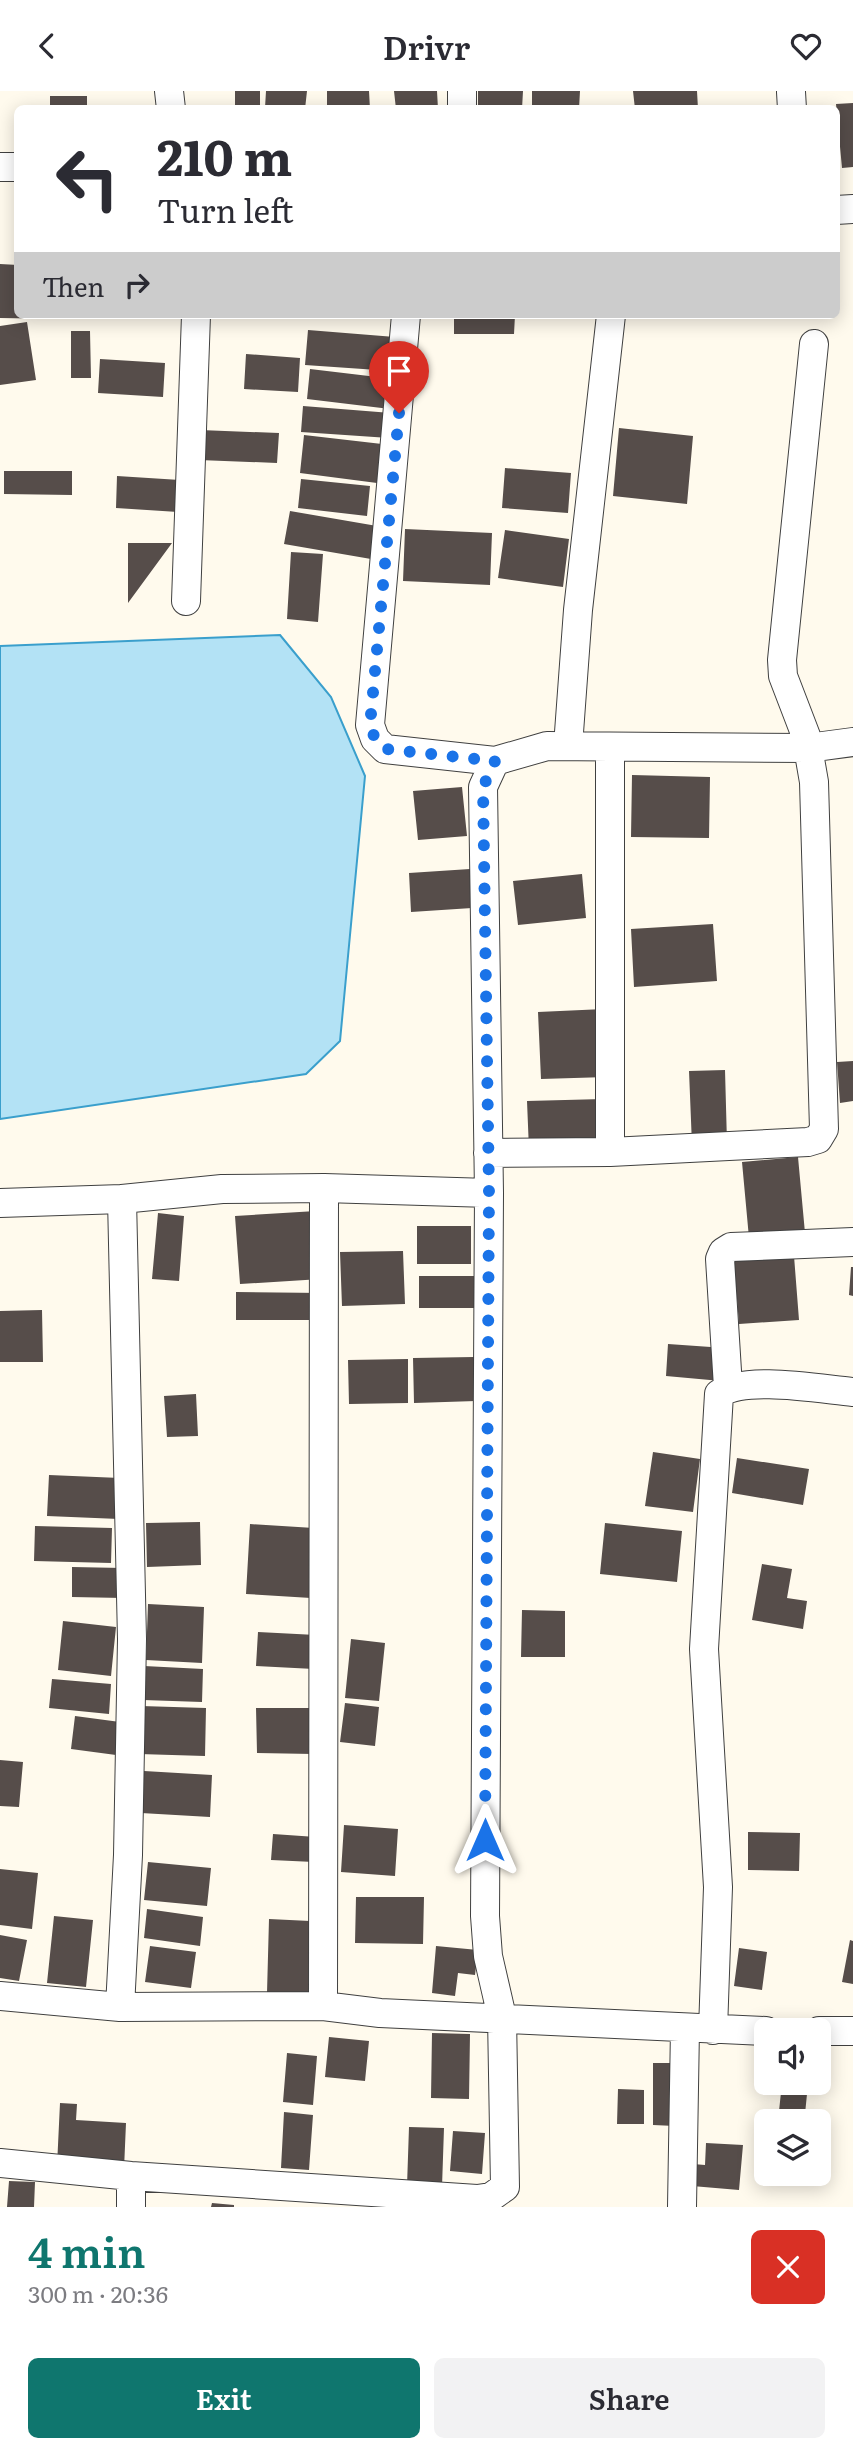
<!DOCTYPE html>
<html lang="en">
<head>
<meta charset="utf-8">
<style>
	:root { --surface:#fff; --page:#f2f2f3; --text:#2b2b33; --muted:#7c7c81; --accent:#0f766e }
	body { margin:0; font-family:Literata,serif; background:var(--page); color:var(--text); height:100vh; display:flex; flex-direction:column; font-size:26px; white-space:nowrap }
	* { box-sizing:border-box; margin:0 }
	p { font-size:23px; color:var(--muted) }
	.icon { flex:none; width:38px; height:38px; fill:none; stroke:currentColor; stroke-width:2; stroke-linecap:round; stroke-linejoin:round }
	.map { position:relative; height:2116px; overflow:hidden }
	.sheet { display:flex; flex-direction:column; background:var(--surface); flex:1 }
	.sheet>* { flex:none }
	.guide { position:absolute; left:14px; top:14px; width:826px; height:214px; border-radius:10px; box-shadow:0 4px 18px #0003; background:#fff; color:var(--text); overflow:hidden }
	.fabs { position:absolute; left:754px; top:1927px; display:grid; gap:14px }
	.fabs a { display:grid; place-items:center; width:77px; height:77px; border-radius:10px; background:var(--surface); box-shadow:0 4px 18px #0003; font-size:35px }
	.pin { position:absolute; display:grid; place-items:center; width:60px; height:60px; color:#fff; margin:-72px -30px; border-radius:50% 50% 50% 0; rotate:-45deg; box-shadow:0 0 7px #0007 }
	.pin .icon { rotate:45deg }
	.me { position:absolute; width:77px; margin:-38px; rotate:0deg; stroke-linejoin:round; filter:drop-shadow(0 0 5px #0008) }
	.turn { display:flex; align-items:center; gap:24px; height:147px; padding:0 28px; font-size:32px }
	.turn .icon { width:91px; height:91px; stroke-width:2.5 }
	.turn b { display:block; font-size:49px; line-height:60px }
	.then { display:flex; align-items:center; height:66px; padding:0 28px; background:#0003; gap:14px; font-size:26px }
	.round { display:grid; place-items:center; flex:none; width:74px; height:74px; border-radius:10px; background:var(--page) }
	.summary { display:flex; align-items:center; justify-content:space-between; height:119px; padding:0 28px }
	h1 { font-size:42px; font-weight:600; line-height:52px; color:var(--accent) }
	.cta { display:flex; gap:14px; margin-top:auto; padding:14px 28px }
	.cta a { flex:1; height:80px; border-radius:10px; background:var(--accent); color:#fff; font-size:28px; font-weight:600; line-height:80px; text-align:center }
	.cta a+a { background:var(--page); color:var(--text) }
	header { display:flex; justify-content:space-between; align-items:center; height:91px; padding:0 28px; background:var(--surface); font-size:32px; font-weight:600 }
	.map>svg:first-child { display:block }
	.water { fill:#b3e2f5; stroke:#3a9fcc; stroke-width:2 }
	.building { fill:#564d4a }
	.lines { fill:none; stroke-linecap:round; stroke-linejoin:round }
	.minor-casing { stroke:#404040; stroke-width:30 }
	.minor { stroke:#fff; stroke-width:28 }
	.route { stroke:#1a73e8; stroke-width:12; stroke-dasharray:0 21.6 }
</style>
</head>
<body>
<header><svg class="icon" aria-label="back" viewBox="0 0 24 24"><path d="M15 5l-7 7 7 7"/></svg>Drivr<svg class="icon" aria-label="heart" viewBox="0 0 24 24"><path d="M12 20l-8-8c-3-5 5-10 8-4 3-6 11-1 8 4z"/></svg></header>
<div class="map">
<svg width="853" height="2116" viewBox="0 0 853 2116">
	<rect width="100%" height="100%" fill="#fffaed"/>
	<path class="water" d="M280 544 331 606 365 685 340 950 306 983 0 1028V555Z"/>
	<path class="building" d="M235 0H260V18H235Z
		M266 0H307L305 18 265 17Z
		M327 0H369L370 18H327Z
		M394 0H437L438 18H396Z
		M478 0H523L522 18H478Z
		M532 0H580L579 18 532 16Z
		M633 0H697L698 18H635Z
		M50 5H87V18H50Z
		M853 12V76L842 77 836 13Z
		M839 130 840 187 836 188V131Z
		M0 173 18 174V224H63V228L0 227Z
		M454 224H515L514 243H454Z
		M27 231 36 289 0 294V235Z
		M308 239 395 246 392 280 305 274Z
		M71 240H90L91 287H71Z
		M246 263 300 267 298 301 244 298Z
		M100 268 165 272 163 306 98 302Z
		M310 278 394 288 390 318 307 308Z
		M303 315 391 322 389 347 301 341Z
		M619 337 693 345 687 413 613 405Z
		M200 339 279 342 277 372 199 369Z
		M304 344 382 353 377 392 300 382Z
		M505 377 571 382 568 422 502 417Z
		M4 380H72V404L4 403Z
		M117 385 180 389 178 421 116 417Z
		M301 388 370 395 367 425 298 417Z
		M290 420 377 435 371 468 284 453Z
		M405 438 492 442 490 494 403 490Z
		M505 439 569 448 563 496 498 487Z
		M128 452H172L128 512Z
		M291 461 323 463 318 531 287 528Z
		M632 684 710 686 709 747 631 746Z
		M462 696 467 745 418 749 413 700Z
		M470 778 472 817 411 821 409 782Z
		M582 783 586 827 518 834 513 790Z
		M713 833 717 890 634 896 631 838Z
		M604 918 607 986 541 988 538 921Z
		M853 970V1010L840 1012 837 971Z
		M725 979 727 1052 692 1054 689 980Z
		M603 1008 605 1057 529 1059 527 1010Z
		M798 1066 805 1142 749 1147 742 1071Z
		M316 1120 321 1188 240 1193 235 1125Z
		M158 1122 184 1125 179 1190 152 1188Z
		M417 1135H471V1173H417Z
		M403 1160 405 1213 342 1215 340 1161Z
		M794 1165 799 1229 739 1233 734 1170Z
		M851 1176H853V1205L849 1204Z
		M419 1185H474V1217H419Z
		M236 1201 323 1202V1229H236Z
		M42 1219 43 1271H0V1220Z
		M668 1253 725 1257 721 1290 666 1285Z
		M474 1266 476 1310 414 1312 413 1267Z
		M408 1268V1312L349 1313 348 1269Z
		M196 1303 198 1345 167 1346 164 1305Z
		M653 1361 700 1368 693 1421 645 1415Z
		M737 1367 809 1378 803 1414 732 1402Z
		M49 1384 120 1387 119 1428 47 1425Z
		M200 1431 201 1474 147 1476 146 1432Z
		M605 1432 682 1440 677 1491 600 1483Z
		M250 1433 314 1437 311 1507 246 1503Z
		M35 1435 112 1437 111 1472 34 1470Z
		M762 1473 792 1478 787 1507 807 1510 803 1538 752 1529Z
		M72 1476 123 1477V1507L72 1506Z
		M148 1513 204 1516 202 1572 146 1569Z
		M522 1519 565 1520V1566H521Z
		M63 1530 116 1536 111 1585 58 1579Z
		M258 1541 316 1544 314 1578 256 1575Z
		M351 1548 385 1552 379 1610 345 1607Z
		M144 1575 203 1578 202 1611 143 1609Z
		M52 1588 111 1593 109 1623 49 1617Z
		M345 1612 379 1616 375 1655 340 1651Z
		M141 1615 206 1617 205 1665 139 1663Z
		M256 1617H313V1663L257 1662Z
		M75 1625 120 1631 116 1664 71 1658Z
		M0 1669 23 1671 19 1716 0 1715Z
		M144 1680 212 1684 210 1726 141 1722Z
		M344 1734 398 1738 395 1785 341 1781Z
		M748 1741 800 1742 799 1780 748 1779Z
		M273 1743 316 1746 314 1771 271 1769Z
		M148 1771 211 1777 207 1815 144 1809Z
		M0 1778 38 1782 32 1838 0 1834Z
		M356 1806H424L423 1853 355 1852Z
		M147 1818 203 1826 200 1855 144 1847Z
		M54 1825 93 1829 86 1896 47 1892Z
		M269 1828 310 1830 308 1904 267 1902Z
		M0 1844 27 1849 19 1890 0 1887Z
		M850 1849 853 1850V1893L842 1891Z
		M150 1855 196 1861 191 1897 145 1891Z
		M436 1855 478 1859 475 1884 458 1882 455 1905 432 1902Z
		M739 1857 767 1861 762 1899 734 1895Z
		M432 1942 470 1943 469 2008 431 2007Z
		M329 1946 369 1950 365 1990 325 1986Z
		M287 1962 317 1965 313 2014 283 2011Z
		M653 1972H675V2035L653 2034Z
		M782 1992 808 1993 805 2023 779 2020Z
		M618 1998 644 1999V2033H617Z
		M60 2012 77 2013 76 2029 126 2032 124 2078 57 2075Z
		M284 2021 313 2024 309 2079 281 2077Z
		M409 2036 444 2037 442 2096 407 2095Z
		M453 2040 485 2042 482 2083 450 2080Z
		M706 2052 743 2054 739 2099 692 2095 693 2073 705 2074Z
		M9 2090 35 2091 34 2116H7Z
		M212 2112 234 2114V2116H211Z"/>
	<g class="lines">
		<g class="minor-casing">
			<path id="minor" d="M169 0 171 18
				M791 1 792 18
				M462 18V0
				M0 76H18
				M836 119 853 118
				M406 224 370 634 375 648 385 658 495 670
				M186 510 196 224
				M568 655 578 519 611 224
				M610 657V1061
				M488 1062 610 1061 808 1051 818 1048 824 1038 814 691 806 645 783 585 782 569 814 253
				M122 1108 222 1098 324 1097 489 1102
				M0 1112 122 1108 132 1548 128 1764 120 1916 323 1915 380 1922 766 1940
				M728 1296 720 1168 723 1161 731 1156 853 1151
				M0 1905 120 1916
				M323 1915 324 1097
				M713 1939 718 1796 704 1558 719 1303C744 1284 820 1298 853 1301
				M819 1940H853
				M0 2072 131 2085 477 2108 491 2106 505 2096 502 1926 488 1865 485 1825 489 1102 483 696 495 670 547 655 808 657 853 651
				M131 2085V2116
				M682 2116 685 1937"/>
		</g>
		<use href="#minor" class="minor"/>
	</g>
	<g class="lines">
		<path class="route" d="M399 322 370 634 375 648 385 658 495 670 483 696 489 1102 485 1749"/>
	</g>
</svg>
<div class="fabs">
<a><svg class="icon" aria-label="sound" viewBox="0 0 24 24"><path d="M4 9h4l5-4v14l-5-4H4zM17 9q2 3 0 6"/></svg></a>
<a><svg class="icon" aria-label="layers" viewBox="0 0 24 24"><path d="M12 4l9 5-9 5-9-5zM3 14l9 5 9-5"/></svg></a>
</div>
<div class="pin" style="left:399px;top:322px;background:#d93025"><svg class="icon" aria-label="arrive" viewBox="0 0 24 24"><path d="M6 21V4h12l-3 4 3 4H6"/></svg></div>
<svg class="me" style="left:485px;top:1749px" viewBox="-20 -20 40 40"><path d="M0-17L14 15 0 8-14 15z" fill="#1a73e8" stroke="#fff" stroke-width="4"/></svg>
<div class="guide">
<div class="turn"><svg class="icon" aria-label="left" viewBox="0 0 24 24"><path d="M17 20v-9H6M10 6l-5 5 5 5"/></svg><div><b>210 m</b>Turn left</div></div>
<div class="then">Then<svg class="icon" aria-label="right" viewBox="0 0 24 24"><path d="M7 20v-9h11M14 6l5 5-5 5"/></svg></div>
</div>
</div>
<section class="sheet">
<div class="summary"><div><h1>4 min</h1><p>300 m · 20:36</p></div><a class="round" style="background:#d93025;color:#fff"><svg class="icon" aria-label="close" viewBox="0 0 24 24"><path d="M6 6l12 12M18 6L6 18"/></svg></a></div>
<div class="cta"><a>Exit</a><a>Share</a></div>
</section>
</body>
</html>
